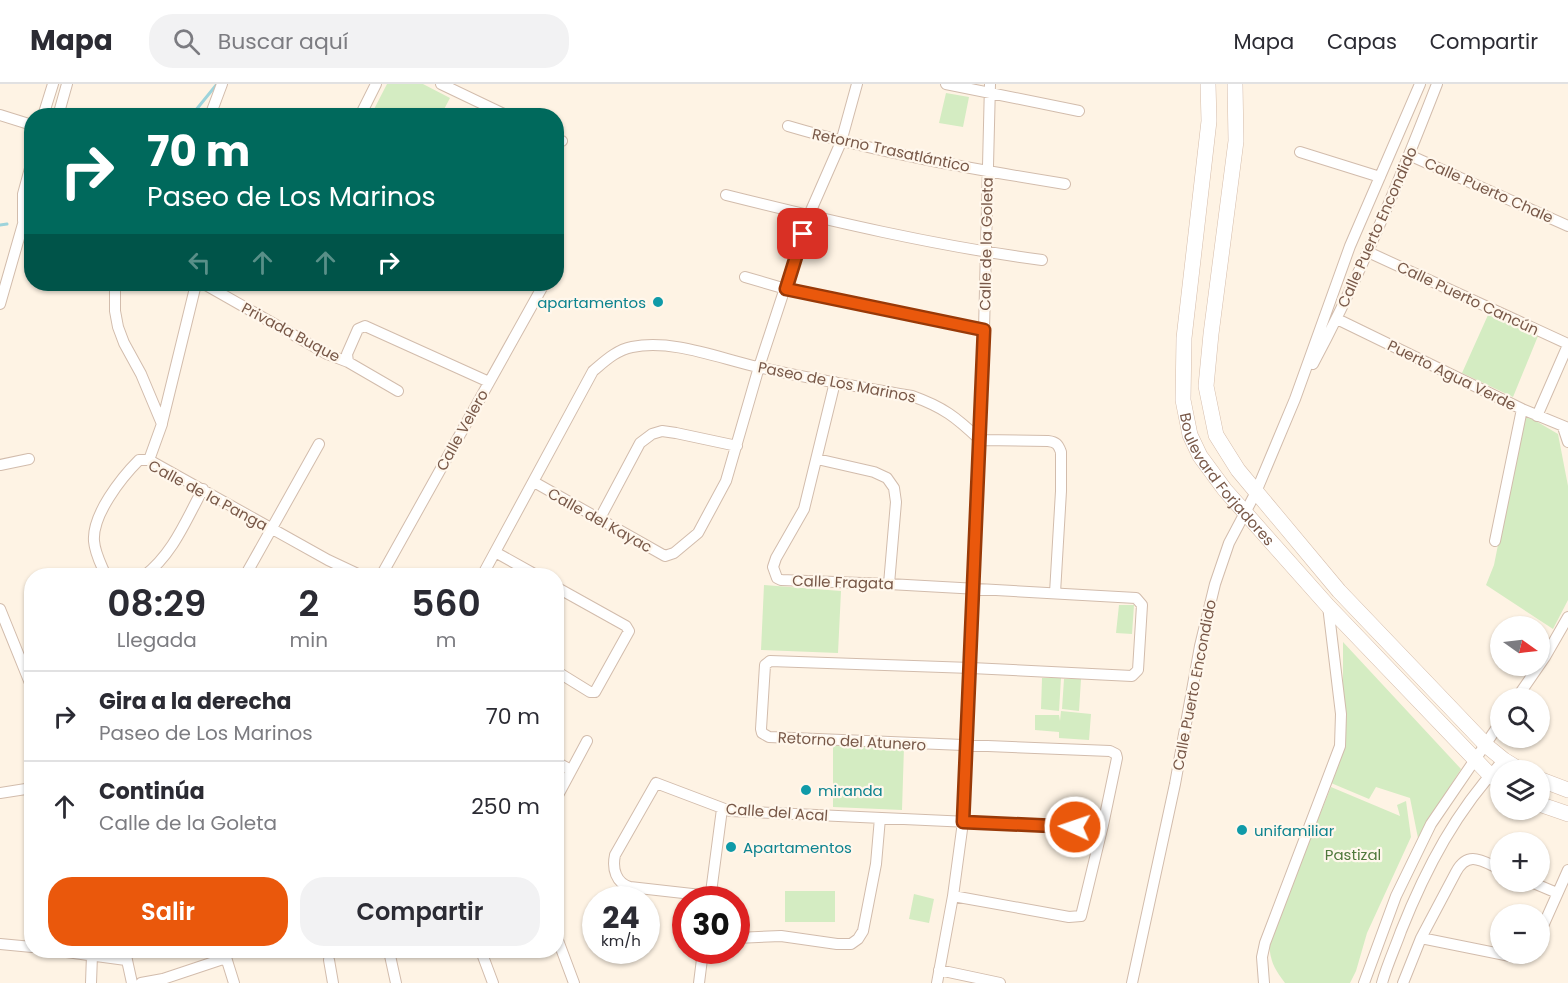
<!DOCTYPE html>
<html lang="es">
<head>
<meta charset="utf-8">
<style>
	:root { --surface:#fff; --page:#f2f2f3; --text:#2b2b33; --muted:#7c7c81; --line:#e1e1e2; --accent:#ea580c }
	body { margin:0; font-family:Poppins,sans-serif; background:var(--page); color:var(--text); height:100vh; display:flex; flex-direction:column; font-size:22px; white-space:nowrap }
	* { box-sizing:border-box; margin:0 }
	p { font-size:20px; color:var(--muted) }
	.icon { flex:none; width:33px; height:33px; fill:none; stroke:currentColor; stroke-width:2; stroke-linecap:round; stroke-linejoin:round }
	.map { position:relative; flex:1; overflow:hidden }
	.drawer { position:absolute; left:24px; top:484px; width:540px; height:390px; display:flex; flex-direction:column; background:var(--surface); border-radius:24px; box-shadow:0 2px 4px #0004 }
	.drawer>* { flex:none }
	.guide { position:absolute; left:24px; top:24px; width:540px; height:183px; border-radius:24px; box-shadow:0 2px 4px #0004; background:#00695c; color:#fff; overflow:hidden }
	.needle { width:39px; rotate:104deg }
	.controls { position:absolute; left:1490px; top:532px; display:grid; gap:12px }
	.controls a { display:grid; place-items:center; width:60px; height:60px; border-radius:50%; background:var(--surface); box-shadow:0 2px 4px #0004; font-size:30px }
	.speed { position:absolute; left:582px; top:802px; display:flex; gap:12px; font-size:30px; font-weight:700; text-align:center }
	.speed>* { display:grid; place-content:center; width:78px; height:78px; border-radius:50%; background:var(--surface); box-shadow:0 2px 4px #0004; line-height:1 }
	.speed small { font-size:15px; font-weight:400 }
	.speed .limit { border:9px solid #d22; background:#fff; color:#111 }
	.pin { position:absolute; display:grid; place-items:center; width:51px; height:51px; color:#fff; margin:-26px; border-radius:12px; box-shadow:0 3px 9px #0006 }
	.me { position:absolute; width:66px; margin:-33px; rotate:273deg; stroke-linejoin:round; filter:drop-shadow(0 0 4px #0008) }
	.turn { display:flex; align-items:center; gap:21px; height:126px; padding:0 24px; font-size:27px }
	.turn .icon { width:78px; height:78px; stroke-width:2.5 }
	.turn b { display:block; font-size:42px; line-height:51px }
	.lanes { display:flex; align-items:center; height:57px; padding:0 24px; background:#0003; justify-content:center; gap:30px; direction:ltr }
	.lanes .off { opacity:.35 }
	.eta { display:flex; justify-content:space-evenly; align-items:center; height:102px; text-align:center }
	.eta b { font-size:36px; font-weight:600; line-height:42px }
	.primary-button { display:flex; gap:12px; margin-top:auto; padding:12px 24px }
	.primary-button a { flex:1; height:69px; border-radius:24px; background:var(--accent); color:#fff; font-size:24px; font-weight:600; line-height:69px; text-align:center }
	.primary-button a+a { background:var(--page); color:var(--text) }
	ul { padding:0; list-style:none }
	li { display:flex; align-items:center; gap:18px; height:90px; padding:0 24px; border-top:2px solid var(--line) }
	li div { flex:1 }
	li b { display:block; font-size:22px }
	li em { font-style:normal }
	header { display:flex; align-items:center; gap:36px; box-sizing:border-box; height:84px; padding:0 30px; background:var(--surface); border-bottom:2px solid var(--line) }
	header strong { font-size:28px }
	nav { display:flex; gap:33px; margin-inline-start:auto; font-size:21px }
	.search { width:420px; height:54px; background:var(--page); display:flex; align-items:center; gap:15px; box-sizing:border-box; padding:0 21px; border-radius:24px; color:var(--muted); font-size:22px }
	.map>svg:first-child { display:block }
	.green { fill:#d4ecc2 }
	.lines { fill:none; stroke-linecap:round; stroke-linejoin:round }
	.stream { stroke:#9dd3db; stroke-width:3 }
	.minor-casing { stroke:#d2bcac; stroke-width:12 }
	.secondary-casing { stroke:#d5bcaa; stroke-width:16 }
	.minor { stroke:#fff; stroke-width:10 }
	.secondary { stroke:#fff; stroke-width:15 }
	.route-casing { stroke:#983908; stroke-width:15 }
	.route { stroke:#ea580c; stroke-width:10 }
	.culture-dot { fill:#0f9aa8; stroke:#fff7ec; stroke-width:2 }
	.labels { text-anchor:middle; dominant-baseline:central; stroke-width:4.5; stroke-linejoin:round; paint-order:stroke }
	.street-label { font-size:15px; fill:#785848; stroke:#fff7ec }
	.culture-label { font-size:15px; fill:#0d838f; stroke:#fff7ec; text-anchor:start }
	.park-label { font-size:15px; fill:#50793c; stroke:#fff7ec }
</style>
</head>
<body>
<header>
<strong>Mapa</strong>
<div class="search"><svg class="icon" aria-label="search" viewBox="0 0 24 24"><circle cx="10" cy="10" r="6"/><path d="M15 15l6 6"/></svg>Buscar aquí</div>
<nav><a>Mapa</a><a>Capas</a><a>Compartir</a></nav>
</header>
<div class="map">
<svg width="1568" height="899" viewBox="0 0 1568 899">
	<rect width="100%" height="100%" fill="#fef3e4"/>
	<path class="green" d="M387 0H423L450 14 441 31H371Z
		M946 9 969 13 963 43 939 39Z
		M1488 231 1538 252 1513 313 1462 289Z
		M1524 330 1558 350 1568 402V516L1553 545 1486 501 1494 481Z
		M764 501 841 507 838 569 761 566Z
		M1119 521H1134L1132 550 1116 549Z
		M1343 558 1461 685 1418 754 1410 714 1376 703 1369 715 1331 699 1343 628Z
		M1042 594H1061L1059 627 1041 625Z
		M1064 595H1081L1079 627 1062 625Z
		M1061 627 1091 630 1089 656 1059 654V648L1035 646V631H1059L1060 637Z
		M833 659 904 663 902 726 833 723Z
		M1331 703 1400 732 1397 721 1406 717 1411 753 1367 849 1356 887 1350 899H1285C1273 883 1270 877 1269 856Z
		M785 807H835V838H785Z
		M914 810 934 815 929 839 909 835Z"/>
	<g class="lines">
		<path class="stream" d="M191 32 217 0
			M0 141 7 140"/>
		<g class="minor-casing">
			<path id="minor" d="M441 0 508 32
				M946 0 1079 27
				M990 0 984 246 980 356 1048 357C1056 358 1058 360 1061 368V407L1055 509
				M0 31 32 41
				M43 32 53 0
				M58 32 67 0
				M210 32 222 0
				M360 32 376 0
				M788 42C879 69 972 85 1065 100
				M556 55 562 57
				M1300 68 1380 93
				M1409 71 1568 142
				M726 111C830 137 936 162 1042 176
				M23 137V110L32 77
				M1368 168 1568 260
				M556 171 557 170
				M745 193 786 205 984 246
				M115 200V227L118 243 124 259 141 290 162 340 149 376
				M204 200 327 270 348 278
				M0 220 23 140 32 122
				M1337 235 1522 325 1568 344
				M1313 280C1361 190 1400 95 1437 0
				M398 307 348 278 347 270 358 245 365 242 489 298
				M1537 332 1568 261
				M162 339 196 200
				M1563 343 1568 358
				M817 375 874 388 887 394 894 404 896 418 889 500
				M0 381 29 375
				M534 398 665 472 674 469 698 449 726 397 759 283 809 131 841 58 857 0
				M599 436 640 359 652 350 662 347 676 349 737 362
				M1495 457 1522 325
				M495 468 538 492
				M106 492C101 480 95 470 94 457 92 431 121 394 139 376H149L328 476 362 492
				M144 492C173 470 186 436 203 405
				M245 492 319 360
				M381 492 544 200
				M482 492 593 287C604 278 616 266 632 263 673 255 718 274 758 283 809 295 861 303 912 312 943 323 956 333 980 356L963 738 953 812 937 899
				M556 503 626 542 629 547 595 608H590L556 587
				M0 525 32 604
				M1516 615 1545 573 1568 533
				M556 678 571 686
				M0 709 32 704
				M556 715 587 657
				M1531 798 1557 809
				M710 812 630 803C616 799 612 785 615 771L656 699 730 727 1097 744 1103 741 1117 674 1116 670 1110 667 769 653 762 649 761 645 765 581 770 577 971 584 1132 592 1138 586 1142 521 1136 514 889 500 781 496 777 494 773 483 776 474 804 425 835 298
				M953 812 1069 833 1081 832 1103 741
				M710 816 722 725
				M556 851 574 899
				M1539 851 1568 786
				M736 854 781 852 837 860H851L858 855 863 847 876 780 880 734
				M1421 854 1456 788C1468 766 1482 777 1500 785
				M0 860 32 863
				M59 867 126 876
				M125 867 132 899
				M224 867 234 899
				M389 867 396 899
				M481 867 493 899
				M329 876 333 899
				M939 886 1000 899
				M91 899 92 871
				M141 899 163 895 226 874
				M699 899 703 867
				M1132 899 1175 700 1200 562 1215 500 1229 459 1256 408 1295 315 1350 162 1420 0
				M1264 899 1262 873 1265 859 1340 662 1341 630 1328 522
				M1364 899 1396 812 1431 740 1500 639
				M1382 899C1387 881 1395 864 1401 847 1426 784 1457 725 1504 676
				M1403 899 1421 854 1520 874 1526 873 1530 870"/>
		</g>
		<g class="secondary-casing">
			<g id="secondary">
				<path id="s1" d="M1208 0 1209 37 1184 254 1183 316 1190 351 1200 372 1225 406 1328 522 1490 691 1500 698"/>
				<path d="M1235 0 1236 57 1211 250 1206 302 1216 351 1238 386 1339 507 1488 663 1504 676 1522 687"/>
				<path d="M1539 695 1568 706"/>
				<path d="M1539 720 1568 730"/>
			</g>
		</g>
		<use href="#minor" class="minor"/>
		<use href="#secondary" class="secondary"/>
	</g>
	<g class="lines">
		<g class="route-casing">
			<path id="route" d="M803 150 786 205 984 246 963 738 1075 743"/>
		</g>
		<use href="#route" class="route"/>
	</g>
	<g class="culture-dot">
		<circle cx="658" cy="218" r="6"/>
		<circle cx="806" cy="706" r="6"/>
		<circle cx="1242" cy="746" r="6"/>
		<circle cx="731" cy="763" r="6"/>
	</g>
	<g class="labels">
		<g class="street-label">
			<text transform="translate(891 66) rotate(12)">Retorno Trasatlántico</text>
			<text transform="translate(1489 106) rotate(24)">Calle Puerto Chale</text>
			<text transform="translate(1377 143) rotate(-66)">Calle Puerto Encondido</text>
			<text transform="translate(986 160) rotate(-89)">Calle de la Goleta</text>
			<text transform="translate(1468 214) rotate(25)">Calle Puerto Cancún</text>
			<text transform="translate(291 248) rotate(28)">Privada Buque</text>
			<text transform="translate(1452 291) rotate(26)">Puerto Agua Verde</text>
			<text transform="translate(837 298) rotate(11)">Paseo de Los Marinos</text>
			<text transform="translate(462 346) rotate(-61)">Calle Velero</text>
			<text stroke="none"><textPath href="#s1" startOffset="410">Boulevard Forjadores</textPath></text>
			<text transform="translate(208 411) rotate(28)">Calle de la Panga</text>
			<text transform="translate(600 436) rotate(29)">Calle del Kayac</text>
			<text transform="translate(843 498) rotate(2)">Calle Fragata</text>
			<text transform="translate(1194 601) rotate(-79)">Calle Puerto Encondido</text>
			<text transform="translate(852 657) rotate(3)">Retorno del Atunero</text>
			<text transform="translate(777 728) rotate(4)">Calle del Acal</text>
		</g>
		<g class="culture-label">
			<text x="646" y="218" text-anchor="end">apartamentos</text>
			<text x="818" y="706">miranda</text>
			<text x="1254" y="746">unifamiliar</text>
			<text x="743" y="763">Apartamentos</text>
		</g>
		<g class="park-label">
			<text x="1353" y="770">Pastizal</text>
		</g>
	</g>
</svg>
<div class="controls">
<a><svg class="needle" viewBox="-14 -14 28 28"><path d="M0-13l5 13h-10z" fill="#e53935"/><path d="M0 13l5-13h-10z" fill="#7c7c81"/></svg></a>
<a><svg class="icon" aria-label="search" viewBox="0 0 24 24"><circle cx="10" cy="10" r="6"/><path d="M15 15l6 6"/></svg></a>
<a><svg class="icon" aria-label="layers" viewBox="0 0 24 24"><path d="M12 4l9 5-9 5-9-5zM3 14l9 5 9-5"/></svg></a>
<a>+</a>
<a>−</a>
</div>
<div class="speed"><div>24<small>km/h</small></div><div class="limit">30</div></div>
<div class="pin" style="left:803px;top:150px;background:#d93025"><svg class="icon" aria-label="arrive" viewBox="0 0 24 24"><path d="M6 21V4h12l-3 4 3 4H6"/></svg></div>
<svg class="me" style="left:1075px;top:743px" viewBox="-20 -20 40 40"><circle r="17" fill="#ea580c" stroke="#fff" stroke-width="3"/><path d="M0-11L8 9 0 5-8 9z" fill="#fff"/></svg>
<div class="guide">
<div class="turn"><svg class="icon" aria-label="right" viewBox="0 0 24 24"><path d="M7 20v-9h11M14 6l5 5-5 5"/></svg><div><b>70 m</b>Paseo de Los Marinos</div></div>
<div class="lanes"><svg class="icon off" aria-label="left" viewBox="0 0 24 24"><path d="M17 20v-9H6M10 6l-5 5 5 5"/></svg><svg class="icon off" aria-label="ahead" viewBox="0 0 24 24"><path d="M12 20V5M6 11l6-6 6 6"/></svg><svg class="icon off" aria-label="ahead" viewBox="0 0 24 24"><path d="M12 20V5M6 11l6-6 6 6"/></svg><svg class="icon" aria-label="right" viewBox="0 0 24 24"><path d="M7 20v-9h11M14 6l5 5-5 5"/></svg></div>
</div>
<section class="drawer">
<div class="eta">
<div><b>08:29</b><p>Llegada</p></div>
<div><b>2</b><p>min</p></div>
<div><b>560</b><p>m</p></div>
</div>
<ul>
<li><svg class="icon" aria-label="right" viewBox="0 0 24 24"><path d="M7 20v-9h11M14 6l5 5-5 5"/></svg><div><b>Gira a la derecha</b><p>Paseo de Los Marinos</p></div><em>70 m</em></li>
<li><svg class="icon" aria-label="ahead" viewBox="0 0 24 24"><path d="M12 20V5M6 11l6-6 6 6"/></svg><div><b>Continúa</b><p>Calle de la Goleta</p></div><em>250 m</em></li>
</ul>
<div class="primary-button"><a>Salir</a><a>Compartir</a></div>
</section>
</div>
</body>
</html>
